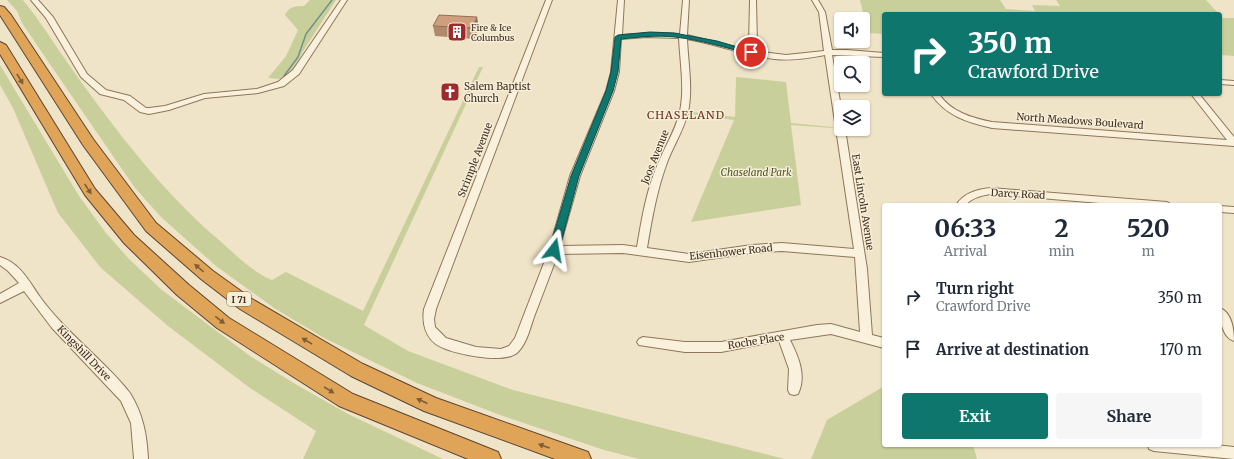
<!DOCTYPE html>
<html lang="en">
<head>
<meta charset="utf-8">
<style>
	:root { --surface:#fff; --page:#f6f6f7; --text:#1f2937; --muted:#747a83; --accent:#0f766e }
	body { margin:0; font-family:Merriweather,serif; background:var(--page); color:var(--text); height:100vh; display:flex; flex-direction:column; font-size:15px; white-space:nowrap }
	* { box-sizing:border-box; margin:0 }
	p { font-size:13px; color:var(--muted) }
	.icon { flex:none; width:22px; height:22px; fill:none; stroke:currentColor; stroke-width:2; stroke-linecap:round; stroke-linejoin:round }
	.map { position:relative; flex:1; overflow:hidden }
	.details { position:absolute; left:882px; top:203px; width:340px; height:244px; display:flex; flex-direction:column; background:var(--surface); border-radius:4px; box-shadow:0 1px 3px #0004 }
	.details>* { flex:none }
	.hud { position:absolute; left:882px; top:12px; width:340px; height:84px; border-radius:4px; box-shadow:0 1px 3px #0004; background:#0f766e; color:#fff; overflow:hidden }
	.buttons { position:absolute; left:834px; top:12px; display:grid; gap:8px }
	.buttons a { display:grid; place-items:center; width:36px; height:36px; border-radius:4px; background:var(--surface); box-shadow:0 1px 3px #0004; font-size:20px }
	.pin { position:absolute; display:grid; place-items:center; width:34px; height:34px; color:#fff; margin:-17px; border:2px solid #fff; border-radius:50%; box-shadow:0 1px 4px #0007 }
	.me { position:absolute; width:44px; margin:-22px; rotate:14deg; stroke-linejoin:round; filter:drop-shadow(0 0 3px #0008) }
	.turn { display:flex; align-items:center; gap:14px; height:84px; padding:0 20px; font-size:18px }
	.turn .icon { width:52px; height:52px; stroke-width:2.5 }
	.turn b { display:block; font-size:28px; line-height:34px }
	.eta { display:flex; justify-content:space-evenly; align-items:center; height:68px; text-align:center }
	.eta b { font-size:24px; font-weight:700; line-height:28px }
	.button { display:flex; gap:8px; margin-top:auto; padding:8px 20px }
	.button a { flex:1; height:46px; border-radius:4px; background:var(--accent); color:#fff; font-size:16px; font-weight:700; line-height:46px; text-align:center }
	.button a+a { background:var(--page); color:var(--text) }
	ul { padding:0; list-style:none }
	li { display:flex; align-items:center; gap:12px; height:52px; padding:0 20px }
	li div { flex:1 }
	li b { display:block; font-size:15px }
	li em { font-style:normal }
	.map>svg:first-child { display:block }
	.green { fill:#c9cf9b }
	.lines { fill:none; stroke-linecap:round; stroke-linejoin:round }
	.stream { stroke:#6f938a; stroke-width:1.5 }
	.minor-casing { stroke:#8d765c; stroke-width:2 }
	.highway-casing { stroke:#5b4430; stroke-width:2 }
	.minor { fill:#faf1dc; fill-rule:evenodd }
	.highway { fill:#e0a458; fill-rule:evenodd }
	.wall { fill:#b2896c }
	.shaded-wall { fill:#916f58 }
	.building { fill:#cf9f7d; stroke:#916f58 }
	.oneway { fill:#7e5d36 }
	.route { fill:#0f766e; stroke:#0a4d48 }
	.labels { text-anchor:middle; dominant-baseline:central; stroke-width:3; stroke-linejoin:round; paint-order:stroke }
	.far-poi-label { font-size:9px; fill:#3d2e20; stroke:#f7eed8; text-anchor:start }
	.shield { fill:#f7eed8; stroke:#756857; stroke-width:1 }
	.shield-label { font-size:9px; font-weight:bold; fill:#3d2e20 }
	.poi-label { font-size:10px; fill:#3d2e20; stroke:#f7eed8; text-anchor:start }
	.street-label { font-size:10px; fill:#3d2e20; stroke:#f7eed8 }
	.park-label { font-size:10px; font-style:italic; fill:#4d5a26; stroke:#f7eed8 }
	.neighbourhood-label { font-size:11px; letter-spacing:1px; fill:#6b2e1e; stroke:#f7eed8 }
</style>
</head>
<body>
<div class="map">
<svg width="1234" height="459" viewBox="0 0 1234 459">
	<rect width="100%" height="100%" fill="#f0e4c8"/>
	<path class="green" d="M7 0H23C37 17 48 34 60 52 107 119 157 187 219 240 236 255 251 271 272 280L286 272 363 311 479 67H483L364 325 408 351 513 390 785 459H639L604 450 500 415 417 383 324 338 274 308 216 266 161 217 135 188 58 76 22 23 17 11Z
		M310 0H336L305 48 292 72 281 79 268 78 286 56 298 30 285 15C289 6 296 6 304 6Z
		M860 0H1000L1006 9 1035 11 1032 5 1060 6 1056 0H1206L1219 14H884V34L868 33Z
		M1220 15 1222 18H1234V56L1220 55Z
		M0 65 79 196 106 233 129 259 162 290 250 356 297 385 348 414 443 459H303L316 431 250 388 168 326 101 268 58 213 13 108 0 85Z
		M736 77 786 82 791 123 833 127V128L791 125 801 205 691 222 734 120 691 114 692 112 735 117Z
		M884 387V445H973L977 459H811L827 420 881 388Z"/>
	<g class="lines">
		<path class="stream" d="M284 76 298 57 306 34 332 0"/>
		<g class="minor-casing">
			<path id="minor" d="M31 0H38L53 17 87 74 106 90 130 96 146 108H149L165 106 204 94 257 89 278 82 293 70 341 0H347L299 74 284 86 258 93 205 98 169 110 149 114 140 112 124 100 100 94 81 77 46 18Z
				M546 0H552L436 309 434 319 435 327 446 338 476 347 501 349 509 346 515 338 549 250 570 176 606 91 611 72 618 0H624L622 35 656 33 680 34 683 0H689L687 35 748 50 749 45 750 0H756L757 45 755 51 786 55 824 51 819 12 812 0H818L825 12 832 50H847L884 53V57L832 55 841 107V129H845L867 269 872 335 884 338V348L831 334 790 340C798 356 807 375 798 394L794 395 790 394 788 390 789 369 779 341 721 352H685L639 345 637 342 639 339 643 337 685 342H721L817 325 831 324 860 332 855 257 782 251 752 253 689 262 623 253 558 254C550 275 542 296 534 317 530 328 527 343 518 352 505 365 453 354 439 346 425 338 422 323 424 309ZM647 37 679 38C680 62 685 88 680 111 676 129 667 143 660 159 647 187 642 217 637 247L623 245 560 246 580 176 614 91 619 72 621 39ZM687 39C717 44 745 56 775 59 792 61 809 58 825 55L854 249 782 243 752 245 689 254 647 248C652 218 657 189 668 160 675 143 684 129 688 112 693 89 688 62 687 39Z
				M1220 80 1234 81V85L1220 84Z
				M931 94H939C951 112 972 118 992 122L1227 140 1191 94H1199L1234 137V146L992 128C967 122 946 116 931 94Z
				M991 188 1167 202 1172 205H1124L991 194C983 195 971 198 966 205H956C964 193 977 189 991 188Z
				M1220 206 1234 207V213L1220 212Z
				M0 257C20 263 29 281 40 297 66 333 103 359 130 393 143 414 147 435 148 459H134L131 423 121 401 52 328 24 291 0 303V294L19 283 8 271 0 265Z
				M1220 308C1232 313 1234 330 1234 341 1222 337 1220 319 1220 308Z
				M1148 445H1216L1234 447V459L1154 451 1149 449Z"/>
		</g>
		<g class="highway-casing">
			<path id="highway" d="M0 6 4 7 11 15 93 139 156 223 213 271 252 299 363 364 436 398 588 452 591 459H555L424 411 351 376 240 309 201 279 146 231 83 145 0 15Z
				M0 42 6 45 95 189 134 235 189 285 229 318 353 394 498 452 501 459H468L339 406 217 328 177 295 124 243 85 195 0 54Z"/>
		</g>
		<use href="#minor" class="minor"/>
		<use href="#highway" class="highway"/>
	</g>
	<path class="wall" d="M433 26 479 28 474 39 435 36Z"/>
	<path class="shaded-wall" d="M477 17 479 28 474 39 472 28Z"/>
	<path class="building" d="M439 15 477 17 472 28 433 26Z"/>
	<defs><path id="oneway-solid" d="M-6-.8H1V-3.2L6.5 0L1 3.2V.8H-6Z"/></defs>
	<g class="oneway">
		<use href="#oneway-solid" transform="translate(20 79) rotate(59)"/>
		<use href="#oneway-solid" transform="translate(88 189) rotate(56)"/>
		<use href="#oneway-solid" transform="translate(199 268) rotate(-140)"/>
		<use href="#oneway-solid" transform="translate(220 320) rotate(38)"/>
		<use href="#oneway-solid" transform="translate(307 341) rotate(-149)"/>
		<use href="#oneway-solid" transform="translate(329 390) rotate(32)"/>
		<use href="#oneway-solid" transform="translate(422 401) rotate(-155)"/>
		<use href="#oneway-solid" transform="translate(544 446) rotate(-160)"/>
	</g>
	<path class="route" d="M650 32 674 33 717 41 754 52 751 54C726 48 701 40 675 37 657 35 639 37 621 39L618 72 613 91 579 176 559 250 554 253 551 252 549 250 571 176 606 91 611 72 615 37 618 35Z"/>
	<defs>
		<g id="building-square" transform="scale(1)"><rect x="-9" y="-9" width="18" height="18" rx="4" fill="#9e2a2b" stroke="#f7eed8"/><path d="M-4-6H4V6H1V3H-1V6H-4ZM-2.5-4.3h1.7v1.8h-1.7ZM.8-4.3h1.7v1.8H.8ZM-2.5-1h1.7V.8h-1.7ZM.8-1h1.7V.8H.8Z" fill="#fff"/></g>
		<g id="church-square" transform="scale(1)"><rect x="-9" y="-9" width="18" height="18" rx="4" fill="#9e2a2b" stroke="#f7eed8"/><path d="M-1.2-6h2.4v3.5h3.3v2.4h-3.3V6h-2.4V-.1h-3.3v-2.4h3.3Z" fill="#fff"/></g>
	</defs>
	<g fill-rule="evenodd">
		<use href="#building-square" x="457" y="32"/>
		<use href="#church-square" x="450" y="92"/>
	</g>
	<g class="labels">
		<g class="far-poi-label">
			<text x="471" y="27">Fire &amp; Ice<tspan x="471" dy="10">Columbus</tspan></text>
		</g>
		<rect class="shield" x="227" y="292" width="24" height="14" rx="3"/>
		<g class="shield-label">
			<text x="239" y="299">I 71</text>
		</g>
		<g class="poi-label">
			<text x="464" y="86">Salem Baptist<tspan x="464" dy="12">Church</tspan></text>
		</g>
		<g class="street-label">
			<text transform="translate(1080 121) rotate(4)">North Meadows Boulevard</text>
			<text transform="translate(655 157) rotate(-68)">Joos Avenue</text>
			<text transform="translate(475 160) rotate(-69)">Strimple Avenue</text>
			<text transform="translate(1018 194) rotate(3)">Darcy Road</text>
			<text transform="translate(863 202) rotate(81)">East Lincoln Avenue</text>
			<text transform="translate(731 252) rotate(-6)">Eisenhower Road</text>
			<text transform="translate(756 341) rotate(-9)">Roche Place</text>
			<text transform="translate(84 353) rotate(46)">Kingshill Drive</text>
		</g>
		<g class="park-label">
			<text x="756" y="172">Chaseland Park</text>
		</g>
		<g class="neighbourhood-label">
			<text x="686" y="115">CHASELAND</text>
		</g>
	</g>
</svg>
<div class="buttons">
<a><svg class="icon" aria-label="sound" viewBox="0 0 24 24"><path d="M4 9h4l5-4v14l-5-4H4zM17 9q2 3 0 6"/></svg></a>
<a><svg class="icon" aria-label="search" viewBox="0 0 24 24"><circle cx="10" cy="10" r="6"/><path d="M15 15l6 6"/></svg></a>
<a><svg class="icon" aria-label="layers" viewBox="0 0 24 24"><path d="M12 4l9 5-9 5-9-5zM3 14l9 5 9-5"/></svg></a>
</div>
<div class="pin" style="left:751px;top:52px;background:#d93025"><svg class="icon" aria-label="arrive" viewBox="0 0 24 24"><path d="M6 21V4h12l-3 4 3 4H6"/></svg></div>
<svg class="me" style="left:554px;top:250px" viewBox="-20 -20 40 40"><path d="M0-17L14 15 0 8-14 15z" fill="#0f766e" stroke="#fff" stroke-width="4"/></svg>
<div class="hud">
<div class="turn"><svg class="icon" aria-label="right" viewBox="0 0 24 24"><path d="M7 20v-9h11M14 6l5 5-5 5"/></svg><div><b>350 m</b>Crawford Drive</div></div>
</div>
<section class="details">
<div class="eta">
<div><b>06:33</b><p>Arrival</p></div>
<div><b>2</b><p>min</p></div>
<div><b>520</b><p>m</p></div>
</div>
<ul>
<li><svg class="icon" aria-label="right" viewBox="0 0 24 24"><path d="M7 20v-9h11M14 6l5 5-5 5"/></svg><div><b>Turn right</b><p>Crawford Drive</p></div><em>350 m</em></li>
<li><svg class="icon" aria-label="arrive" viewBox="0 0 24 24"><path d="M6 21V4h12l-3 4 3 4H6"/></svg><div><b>Arrive at destination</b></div><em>170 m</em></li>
</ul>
<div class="button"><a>Exit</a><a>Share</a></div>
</section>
</div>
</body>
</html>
